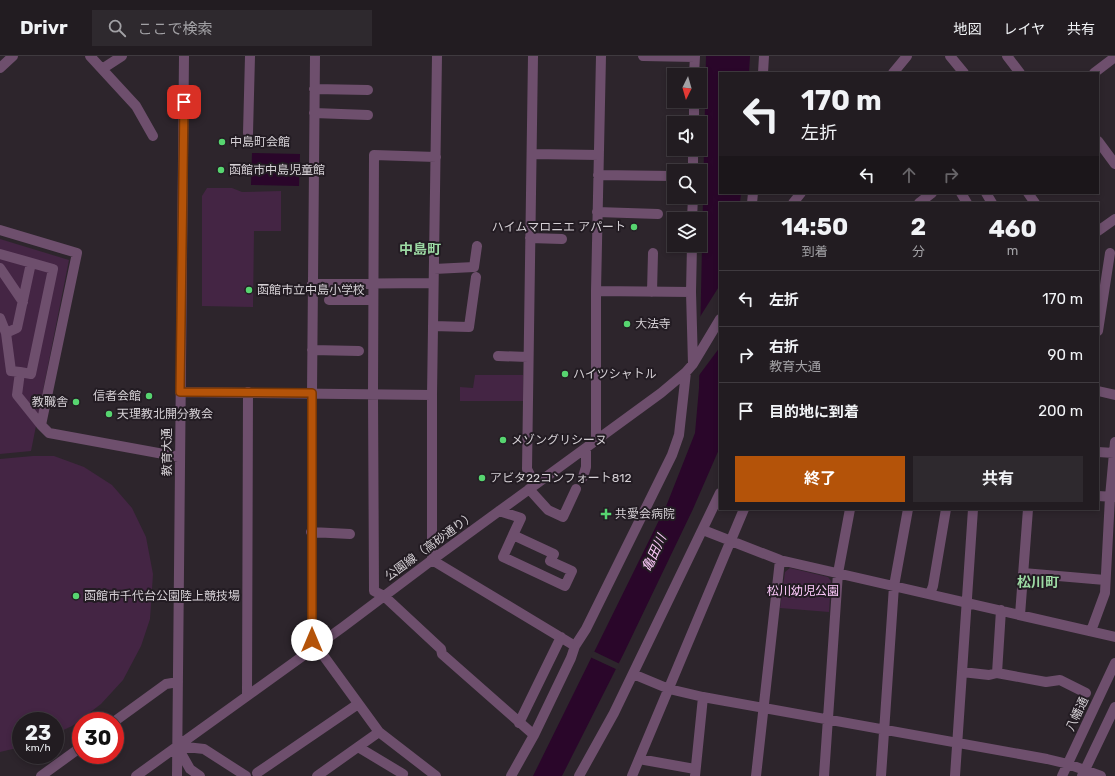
<!DOCTYPE html>
<html lang="ja">
<head>
<meta charset="utf-8">
<style>
	:root { --surface:#221c21; --page:#2e292e; --text:#f1f3f6; --muted:#a2a1a5; --line:#3f3a3f; --accent:#b45309 }
	body { margin:0; font-family:Rubik,"Noto Sans JP",sans-serif; background:var(--page); color:var(--text); height:100vh; display:flex; flex-direction:column; font-size:15px; white-space:nowrap }
	* { box-sizing:border-box; margin:0 }
	p { font-size:13px; color:var(--muted) }
	.icon { flex:none; width:22px; height:22px; fill:none; stroke:currentColor; stroke-width:2; stroke-linecap:round; stroke-linejoin:round }
	.map { position:relative; flex:1; overflow:hidden }
	.panel { position:absolute; left:719px; top:146px; width:380px; height:308px; display:flex; flex-direction:column; background:var(--surface); border-radius:0px; box-shadow:0 2px 6px #0003,0 0 0 1px var(--line) }
	.panel>* { flex:none }
	.top-card { position:absolute; left:719px; top:16px; width:380px; height:122px; border-radius:0px; box-shadow:0 2px 6px #0003,0 0 0 1px var(--line); background:#221c21; color:var(--text); overflow:hidden }
	.needle { width:26px; rotate:185deg }
	.fabs { position:absolute; left:667px; top:12px; display:grid; gap:8px }
	.fabs a { display:grid; place-items:center; width:40px; height:40px; border-radius:0px; background:var(--surface); box-shadow:0 2px 6px #0003,0 0 0 1px var(--line); font-size:20px }
	.speed { position:absolute; left:12px; top:656px; display:flex; gap:8px; font-size:20px; font-weight:700; text-align:center }
	.speed>* { display:grid; place-content:center; width:52px; height:52px; border-radius:50%; background:var(--surface); box-shadow:0 2px 6px #0003,0 0 0 1px var(--line); line-height:1 }
	.speed small { font-size:10px; font-weight:400 }
	.speed .limit { border:6px solid #d22; background:#fff; color:#111 }
	.pin { position:absolute; display:grid; place-items:center; width:34px; height:34px; color:#fff; margin:-17px; border-radius:8px; box-shadow:0 2px 6px #0006 }
	.me { position:absolute; width:44px; margin:-22px; rotate:0deg; stroke-linejoin:round; filter:drop-shadow(0 0 3px #0008) }
	.turn { display:flex; align-items:center; gap:14px; height:84px; padding:0 16px; font-size:18px }
	.turn .icon { width:52px; height:52px; stroke-width:2.5 }
	.turn b { display:block; font-size:28px; line-height:34px }
	.lanes { display:flex; align-items:center; height:38px; padding:0 16px; background:#0003; justify-content:center; gap:20px; direction:ltr }
	.lanes .off { opacity:.35 }
	.eta { display:flex; justify-content:space-evenly; align-items:center; height:68px; text-align:center }
	.eta b { font-size:24px; font-weight:700; line-height:28px }
	.primary-button { display:flex; gap:8px; margin-top:auto; padding:8px 16px }
	.primary-button a { flex:1; height:46px; border-radius:0px; background:var(--accent); color:#fff; font-size:16px; font-weight:700; line-height:46px; text-align:center }
	.primary-button a+a { background:var(--page); color:var(--text) }
	ul { padding:0; list-style:none }
	li { display:flex; align-items:center; gap:12px; height:56px; padding:0 16px; border-top:1px solid var(--line) }
	li div { flex:1 }
	li b { display:block; font-size:15px }
	li em { font-style:normal }
	header { display:flex; align-items:center; gap:24px; box-sizing:border-box; height:56px; padding:0 20px; background:var(--surface); border-bottom:1px solid var(--line) }
	header strong { font-size:19px }
	nav { display:flex; gap:22px; margin-inline-start:auto; font-size:14px }
	.search { width:280px; height:36px; background:var(--page); display:flex; align-items:center; gap:10px; box-sizing:border-box; padding:0 14px; border-radius:0px; color:var(--muted); font-size:15px }
	.map>svg:first-child { display:block }
	.green { fill:#442544 }
	.water { fill:#2a062a }
	.pier { fill:#2d252c }
	.lines { fill:none; stroke-linecap:round; stroke-linejoin:round }
	.minor { stroke:#6e4f6d; stroke-width:10 }
	.route-casing { stroke:#753606; stroke-width:10 }
	.route { stroke:#b45309; stroke-width:7 }
	.poi-dot { fill:#57d570; stroke:#231c23; stroke-width:1.5 }
	.labels { text-anchor:middle; dominant-baseline:central; stroke-width:4; stroke-linejoin:round; paint-order:stroke }
	.poi-label { font-size:12px; fill:#d5d0d5; stroke:#231c23; text-anchor:start }
	.street-label { font-size:12px; fill:#d5d0d5; stroke:#231c23 }
	.park-label { font-size:12px; fill:#fecafc; stroke:#231c23 }
	.water-label { font-size:13px; font-style:italic; fill:#fcc9fa; stroke:#231c23 }
	.quarter-label { font-size:14px; font-weight:bold; fill:#9ddba4; stroke:#231c23 }
</style>
</head>
<body>
<header>
<strong>Drivr</strong>
<div class="search"><svg class="icon" aria-label="search" viewBox="0 0 24 24"><circle cx="10" cy="10" r="6"/><path d="M15 15l6 6"/></svg>ここで検索</div>
<nav><a>地図</a><a>レイヤ</a><a>共有</a></nav>
</header>
<div class="map">
<svg width="1115" height="720" viewBox="0 0 1115 720">
	<rect width="100%" height="100%" fill="#2d252c"/>
	<path class="green" d="M207 132H232L242 136 281 135V175H254L253 251 202 250V140Z
		M0 183 69 204 31 395 0 398Z
		M475 319H523V345H460V331L473 332Z
		M33 400H54L84 411 112 429 132 452 146 481 153 518 150 563 141 590 123 624 101 648 72 670 55 678V665H21V691L0 696V403Z
		M790 512 828 521 831 525 829 556 780 552 785 516Z"/>
	<path class="water" d="M706 0H750L749 17H720V137H741L740 147H720V391L693 453 623 599 562 720H533L667 448 695 377 699 332Z
		M252 97 300 98 299 130 251 129Z"/>
	<path class="pier" d="M720 229V291L697 322 698 264Z
		M593 595 620 608 618 614 590 601Z"/>
	<g class="lines">
		<path class="minor" d="M90 0 136 50 153 80
			M315 0 312 337V584L379 676
			M437 0 432 339V504L575 590
			M533 0 527 413 535 428
			M643 0 695 1
			M950 0 964 17
			M1007 0 1020 17
			M0 12 13 0
			M102 13 122 0
			M763 17 764 0
			M893 17 907 0
			M1094 17 1115 1
			M694 19 695 0
			M314 33 368 34
			M314 57 368 59
			M694 67V45
			M248 77 250 0
			M1098 85 1115 108
			M532 98 599 99
			M436 101 374 99 373 338 374 535 384 540 441 593 442 598 534 679
			M693 115V93
			M598 119 674 120
			M961 137 967 147
			M986 137 992 147
			M1028 137 1035 147
			M752 147 753 137
			M793 147 801 137
			M919 147 932 137
			M597 156 658 158
			M692 163 693 141
			M0 174 77 197 41 369 49 377 180 401
			M1098 175 1115 163
			M530 182 562 183
			M692 189 691 236 693 308
			M0 198 53 213 31 318 20 316 17 339 41 369
			M0 212 23 246
			M434 213 474 211 477 190
			M312 228 433 227
			M596 235 691 236
			M652 236 653 197
			M329 244H373
			M0 262 6 277 11 315 20 316
			M433 270 469 271 476 221
			M1098 275 1110 197
			M6 277 17 272 31 207
			M312 294 359 295
			M498 300 528 301
			M1098 335 1115 339
			M180 336 432 339
			M596 383V235L601 0
			M1098 396 1114 397
			M583 421 586 411V392
			M529 433 548 454 563 461 576 433
			M1098 440 1115 441
			M499 455 521 462 513 479 554 498 550 505 572 515 565 530 503 501 513 479
			M703 474 780 504 1115 581
			M311 476 350 478
			M1023 517 1105 524
			M930 538 933 530 946 453
			M1001 554 997 617 1046 626 1060 624 1086 637
			M1020 559 1028 453
			M1091 575 1105 537 1110 441 1115 386
			M962 616 989 619 997 617
			M633 618 669 633 703 641 1047 703 1068 708 1101 720
			M247 640 248 336
			M115 665 166 628 178 626
			M519 667 561 581
			M358 691 403 718 402 720
			M639 703 695 713
			M257 717 358 648
			M41 720 81 691
			M136 720 343 571 432 504 661 337 686 316 693 308 720 263
			M177 720 184 0
			M200 720 190 713 177 690 204 693 246 720
			M317 720 379 676 436 720
			M511 720 534 679 571 602 575 590 586 573 672 399 679 379 686 316
			M579 720 614 657 720 437
			M632 720 744 453
			M695 720 703 641
			M756 720 780 504
			M824 720 838 517 850 453
			M881 720 894 530 908 453
			M955 720 973 453
			M1062 720 1115 607
			M1082 720 1115 651"/>
	</g>
	<g class="lines">
		<g class="route-casing">
			<path id="route" d="M184 46 180 336 312 337V584"/>
		</g>
		<use href="#route" class="route"/>
	</g>
	<g class="poi-dot">
		<circle cx="222" cy="86" r="4"/>
		<circle cx="221" cy="114" r="4"/>
		<circle cx="634" cy="171" r="4"/>
		<circle cx="249" cy="234" r="4"/>
		<circle cx="627" cy="268" r="4"/>
		<circle cx="565" cy="318" r="4"/>
		<circle cx="149" cy="340" r="4"/>
		<circle cx="76" cy="346" r="4"/>
		<circle cx="109" cy="358" r="4"/>
		<circle cx="503" cy="384" r="4"/>
		<circle cx="482" cy="422" r="4"/>
		<path d="M604 452h4v4h4v4h-4v4h-4v-4h-4v-4h4z"/>
		<circle cx="76" cy="540" r="4"/>
	</g>
	<g class="labels">
		<g class="poi-label">
			<text x="230" y="86">中島町会館</text>
			<text x="229" y="114">函館市中島児童館</text>
			<text x="626" y="171" text-anchor="end">ハイムマロニエ アパート</text>
			<text x="257" y="234">函館市立中島小学校</text>
			<text x="635" y="268">大法寺</text>
			<text x="573" y="318">ハイツシャトル</text>
			<text x="141" y="340" text-anchor="end">信者会館</text>
			<text x="68" y="346" text-anchor="end">教職舎</text>
			<text x="117" y="358">天理教北開分教会</text>
			<text x="511" y="384">メゾングリシーヌ</text>
			<text x="490" y="422">アビタ22コンフォート812</text>
			<text x="615" y="458">共愛会病院</text>
			<text x="84" y="540">函館市千代台公園陸上競技場</text>
		</g>
		<g class="street-label">
			<text transform="translate(167 396) rotate(-90)">教育大通</text>
			<text transform="translate(430 490) rotate(-36)">公園線（高砂通り）</text>
			<text transform="translate(1077 658) rotate(-65)">八幡通</text>
		</g>
		<g class="park-label">
			<text x="803" y="535">松川幼児公園</text>
		</g>
		<g class="water-label">
			<text transform="translate(654 497) rotate(-65)">亀田川</text>
		</g>
		<g class="quarter-label">
			<text x="420" y="193">中島町</text>
			<text x="1038" y="526">松川町</text>
		</g>
	</g>
</svg>
<div class="fabs">
<a><svg class="needle" viewBox="-14 -14 28 28"><path d="M0-13l5 13h-10z" fill="#e53935"/><path d="M0 13l5-13h-10z" fill="#a2a1a5"/></svg></a>
<a><svg class="icon" aria-label="sound" viewBox="0 0 24 24"><path d="M4 9h4l5-4v14l-5-4H4zM17 9q2 3 0 6"/></svg></a>
<a><svg class="icon" aria-label="search" viewBox="0 0 24 24"><circle cx="10" cy="10" r="6"/><path d="M15 15l6 6"/></svg></a>
<a><svg class="icon" aria-label="layers" viewBox="0 0 24 24"><path d="M12 4l9 5-9 5-9-5zM3 14l9 5 9-5"/></svg></a>
</div>
<div class="speed"><div>23<small>km/h</small></div><div class="limit">30</div></div>
<div class="pin" style="left:184px;top:46px;background:#d93025"><svg class="icon" aria-label="arrive" viewBox="0 0 24 24"><path d="M6 21V4h12l-3 4 3 4H6"/></svg></div>
<svg class="me" style="left:312px;top:584px" viewBox="-20 -20 40 40"><circle r="19" fill="#fff"/><path d="M0-13L10 11 0 6-10 11z" fill="#b45309"/></svg>
<div class="top-card">
<div class="turn"><svg class="icon" aria-label="left" viewBox="0 0 24 24"><path d="M17 20v-9H6M10 6l-5 5 5 5"/></svg><div><b>170 m</b>左折</div></div>
<div class="lanes"><svg class="icon" aria-label="left" viewBox="0 0 24 24"><path d="M17 20v-9H6M10 6l-5 5 5 5"/></svg><svg class="icon off" aria-label="ahead" viewBox="0 0 24 24"><path d="M12 20V5M6 11l6-6 6 6"/></svg><svg class="icon off" aria-label="right" viewBox="0 0 24 24"><path d="M7 20v-9h11M14 6l5 5-5 5"/></svg></div>
</div>
<section class="panel">
<div class="eta">
<div><b>14:50</b><p>到着</p></div>
<div><b>2</b><p>分</p></div>
<div><b>460</b><p>m</p></div>
</div>
<ul>
<li><svg class="icon" aria-label="left" viewBox="0 0 24 24"><path d="M17 20v-9H6M10 6l-5 5 5 5"/></svg><div><b>左折</b></div><em>170 m</em></li>
<li><svg class="icon" aria-label="right" viewBox="0 0 24 24"><path d="M7 20v-9h11M14 6l5 5-5 5"/></svg><div><b>右折</b><p>教育大通</p></div><em>90 m</em></li>
<li><svg class="icon" aria-label="arrive" viewBox="0 0 24 24"><path d="M6 21V4h12l-3 4 3 4H6"/></svg><div><b>目的地に到着</b></div><em>200 m</em></li>
</ul>
<div class="primary-button"><a>終了</a><a>共有</a></div>
</section>
</div>
</body>
</html>
